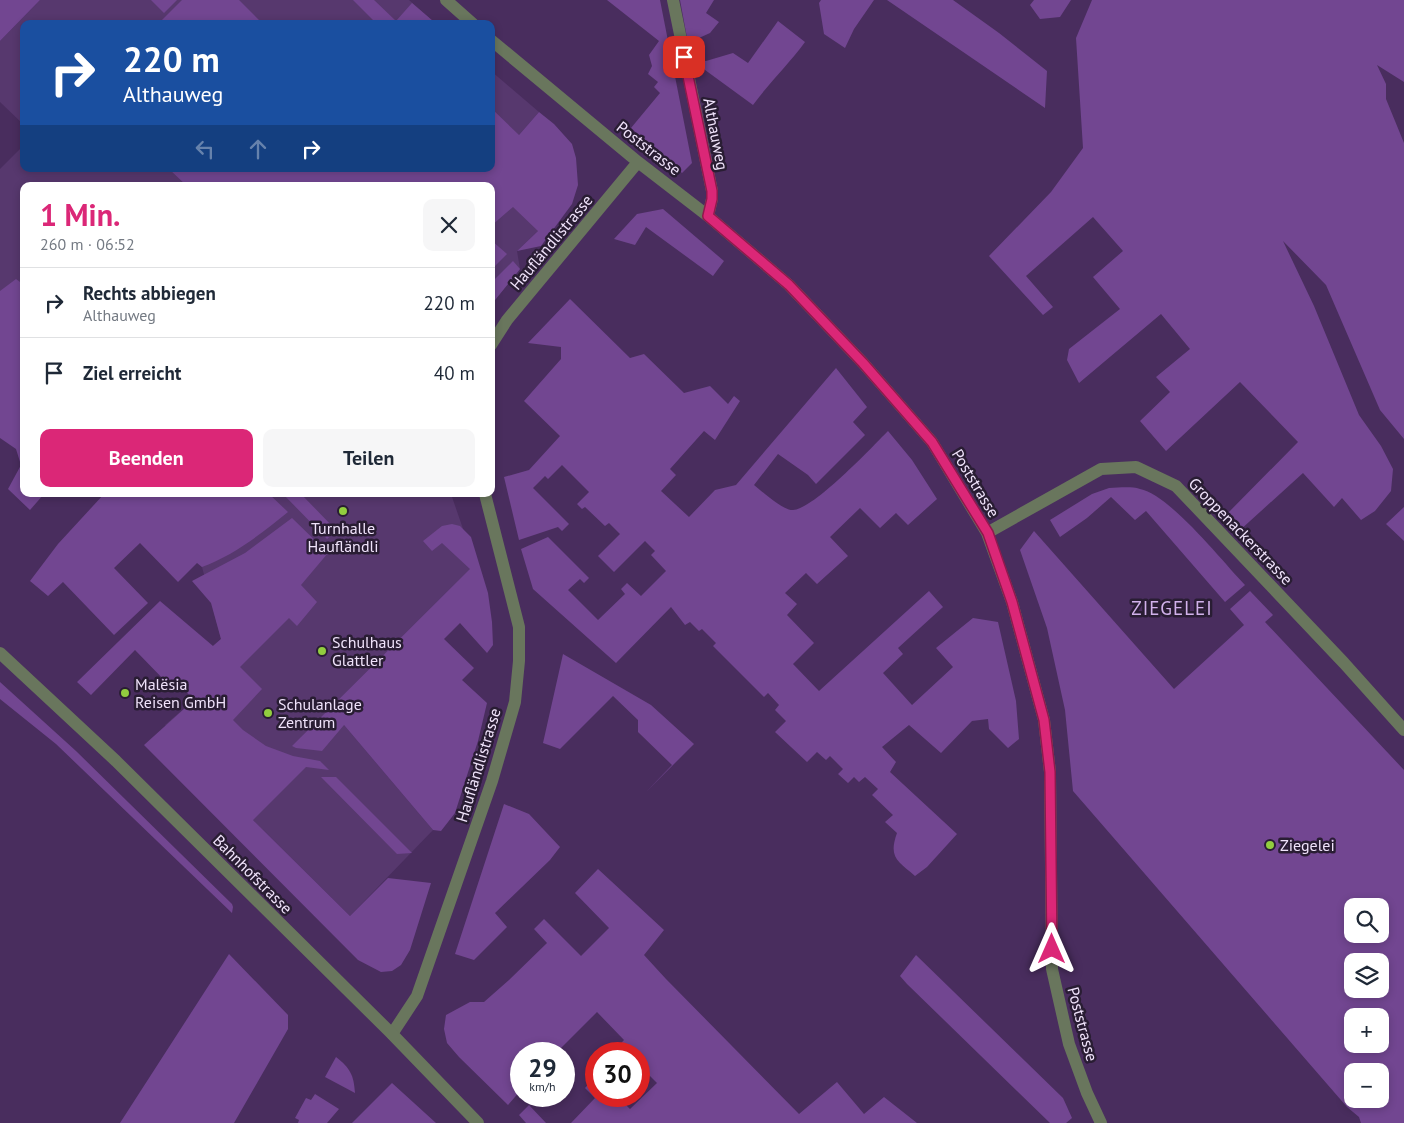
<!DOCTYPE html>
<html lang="de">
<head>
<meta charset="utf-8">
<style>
	:root { --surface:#fff; --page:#f6f6f7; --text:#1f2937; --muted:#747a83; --line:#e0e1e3; --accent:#db2777 }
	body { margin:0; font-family:"PT Sans",sans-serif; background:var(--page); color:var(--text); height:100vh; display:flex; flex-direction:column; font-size:19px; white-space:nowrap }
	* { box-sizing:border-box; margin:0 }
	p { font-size:16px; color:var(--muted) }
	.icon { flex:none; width:28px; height:28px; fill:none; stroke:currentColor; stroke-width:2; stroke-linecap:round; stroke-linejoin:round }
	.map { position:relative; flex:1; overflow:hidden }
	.details { position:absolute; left:20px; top:182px; width:475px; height:315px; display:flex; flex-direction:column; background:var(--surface); border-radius:10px; box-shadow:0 2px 8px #0003 }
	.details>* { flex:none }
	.hud { position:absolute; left:20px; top:20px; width:475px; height:152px; border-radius:10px; box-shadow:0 2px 8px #0003; background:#1a4fa0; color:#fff; overflow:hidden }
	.fabs { position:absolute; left:1344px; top:898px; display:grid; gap:10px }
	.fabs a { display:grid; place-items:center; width:45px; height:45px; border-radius:10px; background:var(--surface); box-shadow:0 2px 8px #0003; font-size:25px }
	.speed { position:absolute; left:510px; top:1042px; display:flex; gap:10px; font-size:25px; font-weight:700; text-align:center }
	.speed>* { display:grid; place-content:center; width:65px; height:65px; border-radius:50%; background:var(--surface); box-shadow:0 2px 8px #0003; line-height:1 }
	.speed small { font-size:12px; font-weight:400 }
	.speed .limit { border:8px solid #d22; background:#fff; color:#111 }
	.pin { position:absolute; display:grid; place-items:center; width:42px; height:42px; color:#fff; margin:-21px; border-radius:10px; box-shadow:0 2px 8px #0006 }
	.me { position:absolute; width:55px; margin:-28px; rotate:0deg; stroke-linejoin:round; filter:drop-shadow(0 0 4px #0008) }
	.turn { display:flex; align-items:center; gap:18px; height:105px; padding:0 20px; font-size:22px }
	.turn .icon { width:65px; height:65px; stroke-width:2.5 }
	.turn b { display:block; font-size:35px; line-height:42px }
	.lanes { display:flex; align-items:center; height:48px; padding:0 20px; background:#0003; justify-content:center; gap:25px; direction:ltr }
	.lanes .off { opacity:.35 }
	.round { display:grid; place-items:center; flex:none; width:52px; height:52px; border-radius:10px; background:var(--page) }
	.summary { display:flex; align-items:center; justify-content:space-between; height:85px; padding:0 20px }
	h1 { font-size:30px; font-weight:700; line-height:38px; color:var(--accent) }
	.primary-button { display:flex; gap:10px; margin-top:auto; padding:10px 20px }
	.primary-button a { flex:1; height:58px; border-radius:10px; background:var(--accent); color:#fff; font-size:20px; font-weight:700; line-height:58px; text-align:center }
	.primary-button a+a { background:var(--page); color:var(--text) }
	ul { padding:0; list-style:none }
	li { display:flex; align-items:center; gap:15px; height:70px; padding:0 20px; border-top:1px solid var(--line) }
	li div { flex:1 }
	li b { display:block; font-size:19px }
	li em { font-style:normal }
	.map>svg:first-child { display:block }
	.built { fill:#57386e }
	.green { fill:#724691; fill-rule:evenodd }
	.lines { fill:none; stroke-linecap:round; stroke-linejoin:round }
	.minor { stroke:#69765d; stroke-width:12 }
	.tertiary { stroke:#69765d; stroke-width:12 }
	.route-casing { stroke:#8e194d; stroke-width:12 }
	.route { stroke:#db2777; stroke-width:9 }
	.poi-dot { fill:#92cd3f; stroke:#291d33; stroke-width:2 }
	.labels { text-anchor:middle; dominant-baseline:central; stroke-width:5; stroke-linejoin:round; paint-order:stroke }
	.street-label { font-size:16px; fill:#f0e3fb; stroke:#291d33 }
	.poi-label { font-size:16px; fill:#f0e3fb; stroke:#291d33; text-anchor:start }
	.quarter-label { font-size:19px; letter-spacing:1px; fill:#d1b1eb; stroke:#291d33 }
</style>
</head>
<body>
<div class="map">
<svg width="1404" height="1123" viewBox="0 0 1404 1123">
	<rect width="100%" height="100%" fill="#492d5e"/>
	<path class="built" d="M40 0H409L436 24H24V125L0 102V41Z
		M491 71 539 112 519 135 538 231 517 251 520 269 491 305V186H24V374L0 348V169L24 145V169H491Z
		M132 494H451L480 578 344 725 433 830 350 916 253 820 165 725 194 700 174 679 221 639 202 567Z"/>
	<path class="green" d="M0 0H40L0 41Z
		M151 0H177L164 13Z
		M182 0H239L263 24H158Z
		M353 0H374L396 21 412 3 433 21 430 24H377Z
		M607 0H660L692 163 682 173 631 128 660 93 654 87 658 82 648 74 652 66 649 55 659 41Z
		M680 0H714L706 13 719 22 710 33 688 43Z
		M821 0H874L854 29 845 48 824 34 819 3Z
		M887 0H953L999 33 1047 71 1045 108Z
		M1034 0H1071L1060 17 1040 19 1030 5Z
		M1092 0H1404V82L1377 65 1386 84V99L1404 143V439L1380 410 1326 285 1283 241 1314 306 1359 415 1381 446 1393 469 1391 491 1375 511 1361 520 1342 498 1334 507 1303 473 1239 531 1225 516 1298 442 1240 382 1166 451 1140 421 1170 392 1156 377 1190 349 1161 314 1079 383 1067 360 1069 349 1120 309 1093 277 1123 251 1093 217 1026 276 1053 307 1043 315 989 256 1051 192 1083 148 1076 38Z
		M778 21 805 42C789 64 769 83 753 105L690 59 706 61 733 53 748 63Z
		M491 108 519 135 539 112 554 124 572 144 576 158 578 185 572 204 541 246 517 251 538 231 513 207 491 226V186H187L169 169H491Z
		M663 209 724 261 713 276 646 227 635 245 614 239 637 214Z
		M491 240 507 254 491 270Z
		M513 261 520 269 491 305V283Z
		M16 279 24 285V494H44L30 510 8 489 21 465 16 449 0 438V291Z
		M570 299 630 358 644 354 684 393 710 386 728 404 734 396 740 401 715 440 704 431 670 469 676 475 661 491 689 517 715 490 736 485 836 368 867 407 853 422 865 435 816 484 808 475 778 454 754 485C763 492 783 511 793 510 814 509 871 448 888 431L912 460 937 499 908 525 896 513 880 528 860 508 830 537 848 556 817 584 806 573 785 593 797 604 787 615 814 643 793 664 819 691 929 591 943 607 898 648 903 654 883 673 912 705 953 667 936 648 973 618 998 622 1016 701 1019 739 1008 748 989 729 988 719 972 721 941 753 909 725 882 747 896 762 890 772 957 834 927 867 915 876C898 861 888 858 897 833L885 822 893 815 872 795 878 789 865 777 859 782 854 777 848 783 838 774 843 769 830 756 826 760 817 752 807 762 775 732 786 721 775 710 779 705 768 693 764 697 713 646 716 643 702 629 699 631 690 622 685 625 671 607 616 663 533 589 521 549 548 537 589 578 584 583 580 579 568 590 598 620 625 594 621 589 627 583 641 596 666 571 651 555 655 551 645 541 614 572 598 556 620 534 609 523 605 526 585 507 582 509 577 504 589 492 562 465 548 479 545 476 533 488 569 524 562 531 558 527 519 540 504 477 529 470 560 436 524 401 561 359V347L528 343Z
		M1109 488C1119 488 1130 486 1140 489 1170 495 1222 561 1245 585L1225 602 1146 511 1135 520 1111 497 1087 518 1060 537 1050 520 1092 494Z
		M104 494H269L288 512C261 534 234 555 202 567L197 563 178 582 140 543 114 568 148 603 114 635 63 582 48 596 30 581 58 544Z
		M283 494H301L337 531 327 539Z
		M1404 507V541L1386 524Z
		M292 518 328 553 301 585 317 602 297 626 289 618 240 667 262 689 233 720 243 730 266 746 293 756 320 761 329 770 306 767 253 820 350 916 388 878 431 883 410 950 401 965 392 971 381 972 358 960 144 745 194 700 174 679 168 684 135 650 91 695 77 682 160 601 213 646 221 639 211 603 192 581 245 553Z
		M452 524 460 526 471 537 488 593 492 622 493 645 487 653 460 623 444 639 474 668 462 680 487 703 478 741 455 813 441 831 433 830 344 725 322 751 296 748 292 746 470 569 442 543 432 551 423 541 442 526Z
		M1034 531 1174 689 1244 625 1230 609 1250 591 1273 615 1265 622 1404 770V1123H1361L1359 1117 1347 1107 1073 791 1065 710 1047 628 1020 550ZM1352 906H1380V934H1352ZM1352 961H1380V989H1352ZM1352 1016H1380V1044H1352ZM1352 1071H1380V1099H1352Z
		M563 654 651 705 694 744 646 792 672 765 638 732V720L613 696 560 749 543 743Z
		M0 682 76 751 232 904 233 907 232 913 56 744 0 699Z
		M321 777H336L412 853 397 854Z
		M504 804 529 814 560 847 550 860 495 913 507 927 474 960 455 954Z
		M598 869 664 930 644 955 666 979 799 1114 837 1082 864 1114 884 1097 917 1123H571L595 1098 585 1088 596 1076V1096H617L630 1109 657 1083 639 1065V1054H628L623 1050 619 1054H611L624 1040 597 1012 555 1054H521V1090L508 1105 459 1057 447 1043 444 1029 446 1015 470 1002H484L509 980 547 943 534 929 544 919 581 956 609 928 575 893Z
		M229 954 288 1015V1029L234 1123H120Z
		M916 955 1063 1098 1072 1118 1066 1123H1050L907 984 900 976Z
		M336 1057C350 1068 354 1075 355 1093L325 1077Z
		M392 1083 436 1123H352Z
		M315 1094 339 1109 327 1123H298L299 1120 295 1118 306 1098 311 1100Z
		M529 1105 546 1123H526L519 1115Z"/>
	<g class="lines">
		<path class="minor" d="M446 0 473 24
			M673 0 712 191V199L708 216
			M491 40 638 162 708 216 789 285 863 363 932 442 987 533 1012 602 1044 720 1050 772 1052 969 1069 1044 1087 1093 1101 1123
			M491 345 507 320 638 162
			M987 533 1101 469 1136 467 1176 486 1344 663 1404 730
			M392 1034 417 996 492 781 515 702 519 661V627L485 494"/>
		<path class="tertiary" d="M0 653 116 761 392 1034 478 1123"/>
	</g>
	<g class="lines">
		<g class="route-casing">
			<path id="route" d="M684 57 712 191V199L708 216 789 285 863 363 932 442 988 533 1012 602 1044 720 1050 772 1052 949"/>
		</g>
		<use href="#route" class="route"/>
	</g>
	<g class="poi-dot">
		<circle cx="343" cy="511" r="5"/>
		<circle cx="322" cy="651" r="5"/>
		<circle cx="125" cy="693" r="5"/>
		<circle cx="268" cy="713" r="5"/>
		<circle cx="1270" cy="845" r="5"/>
	</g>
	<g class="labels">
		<g class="street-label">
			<text transform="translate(716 134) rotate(79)">Althauweg</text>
			<text transform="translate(649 148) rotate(38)">Poststrasse</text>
			<text transform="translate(551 242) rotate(-50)">Haufländlistrasse</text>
			<text transform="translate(976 483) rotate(59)">Poststrasse</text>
			<text transform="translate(1241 531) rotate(46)">Groppenackerstrasse</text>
			<text transform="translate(478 765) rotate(-73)">Haufländlistrasse</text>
			<text transform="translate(253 874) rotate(45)">Bahnhofstrasse</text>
			<text transform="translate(1083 1024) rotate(75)">Poststrasse</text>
		</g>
		<g class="poi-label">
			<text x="343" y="528" text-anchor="middle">Turnhalle<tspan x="343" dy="18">Haufländli</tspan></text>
			<text x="332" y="642">Schulhaus<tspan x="332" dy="18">Glattler</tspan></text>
			<text x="135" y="684">Malësia<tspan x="135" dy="18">Reisen GmbH</tspan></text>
			<text x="278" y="704">Schulanlage<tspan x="278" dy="18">Zentrum</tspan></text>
			<text x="1280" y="845">Ziegelei</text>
		</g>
		<g class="quarter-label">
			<text x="1172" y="608">ZIEGELEI</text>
		</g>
	</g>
</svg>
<div class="fabs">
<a><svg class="icon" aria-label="search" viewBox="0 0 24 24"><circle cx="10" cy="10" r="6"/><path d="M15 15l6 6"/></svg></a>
<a><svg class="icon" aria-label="layers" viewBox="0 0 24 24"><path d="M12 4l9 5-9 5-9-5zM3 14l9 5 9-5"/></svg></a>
<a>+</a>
<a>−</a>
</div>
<div class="speed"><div>29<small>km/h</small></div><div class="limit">30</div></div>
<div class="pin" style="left:684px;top:57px;background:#d93025"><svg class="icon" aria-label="arrive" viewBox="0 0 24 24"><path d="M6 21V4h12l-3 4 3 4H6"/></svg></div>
<svg class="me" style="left:1052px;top:949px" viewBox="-20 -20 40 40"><path d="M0-17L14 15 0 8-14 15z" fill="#db2777" stroke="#fff" stroke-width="4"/></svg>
<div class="hud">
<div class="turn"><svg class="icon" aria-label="right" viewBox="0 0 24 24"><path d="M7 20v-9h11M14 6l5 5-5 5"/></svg><div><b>220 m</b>Althauweg</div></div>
<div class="lanes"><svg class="icon off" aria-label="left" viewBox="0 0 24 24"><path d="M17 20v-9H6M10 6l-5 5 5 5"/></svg><svg class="icon off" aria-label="ahead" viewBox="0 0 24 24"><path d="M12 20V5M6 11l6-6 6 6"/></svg><svg class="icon" aria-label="right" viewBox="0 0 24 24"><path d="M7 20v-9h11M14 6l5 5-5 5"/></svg></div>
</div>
<section class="details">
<div class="summary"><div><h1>1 Min.</h1><p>260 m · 06:52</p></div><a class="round"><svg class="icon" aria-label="close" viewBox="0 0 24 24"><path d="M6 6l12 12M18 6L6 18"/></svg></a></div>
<ul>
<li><svg class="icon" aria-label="right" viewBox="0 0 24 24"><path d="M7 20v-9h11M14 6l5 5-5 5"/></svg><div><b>Rechts abbiegen</b><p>Althauweg</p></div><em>220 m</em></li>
<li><svg class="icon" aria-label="arrive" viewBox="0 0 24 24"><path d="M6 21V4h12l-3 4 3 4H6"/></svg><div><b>Ziel erreicht</b></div><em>40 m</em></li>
</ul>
<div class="primary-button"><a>Beenden</a><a>Teilen</a></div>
</section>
</div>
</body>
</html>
